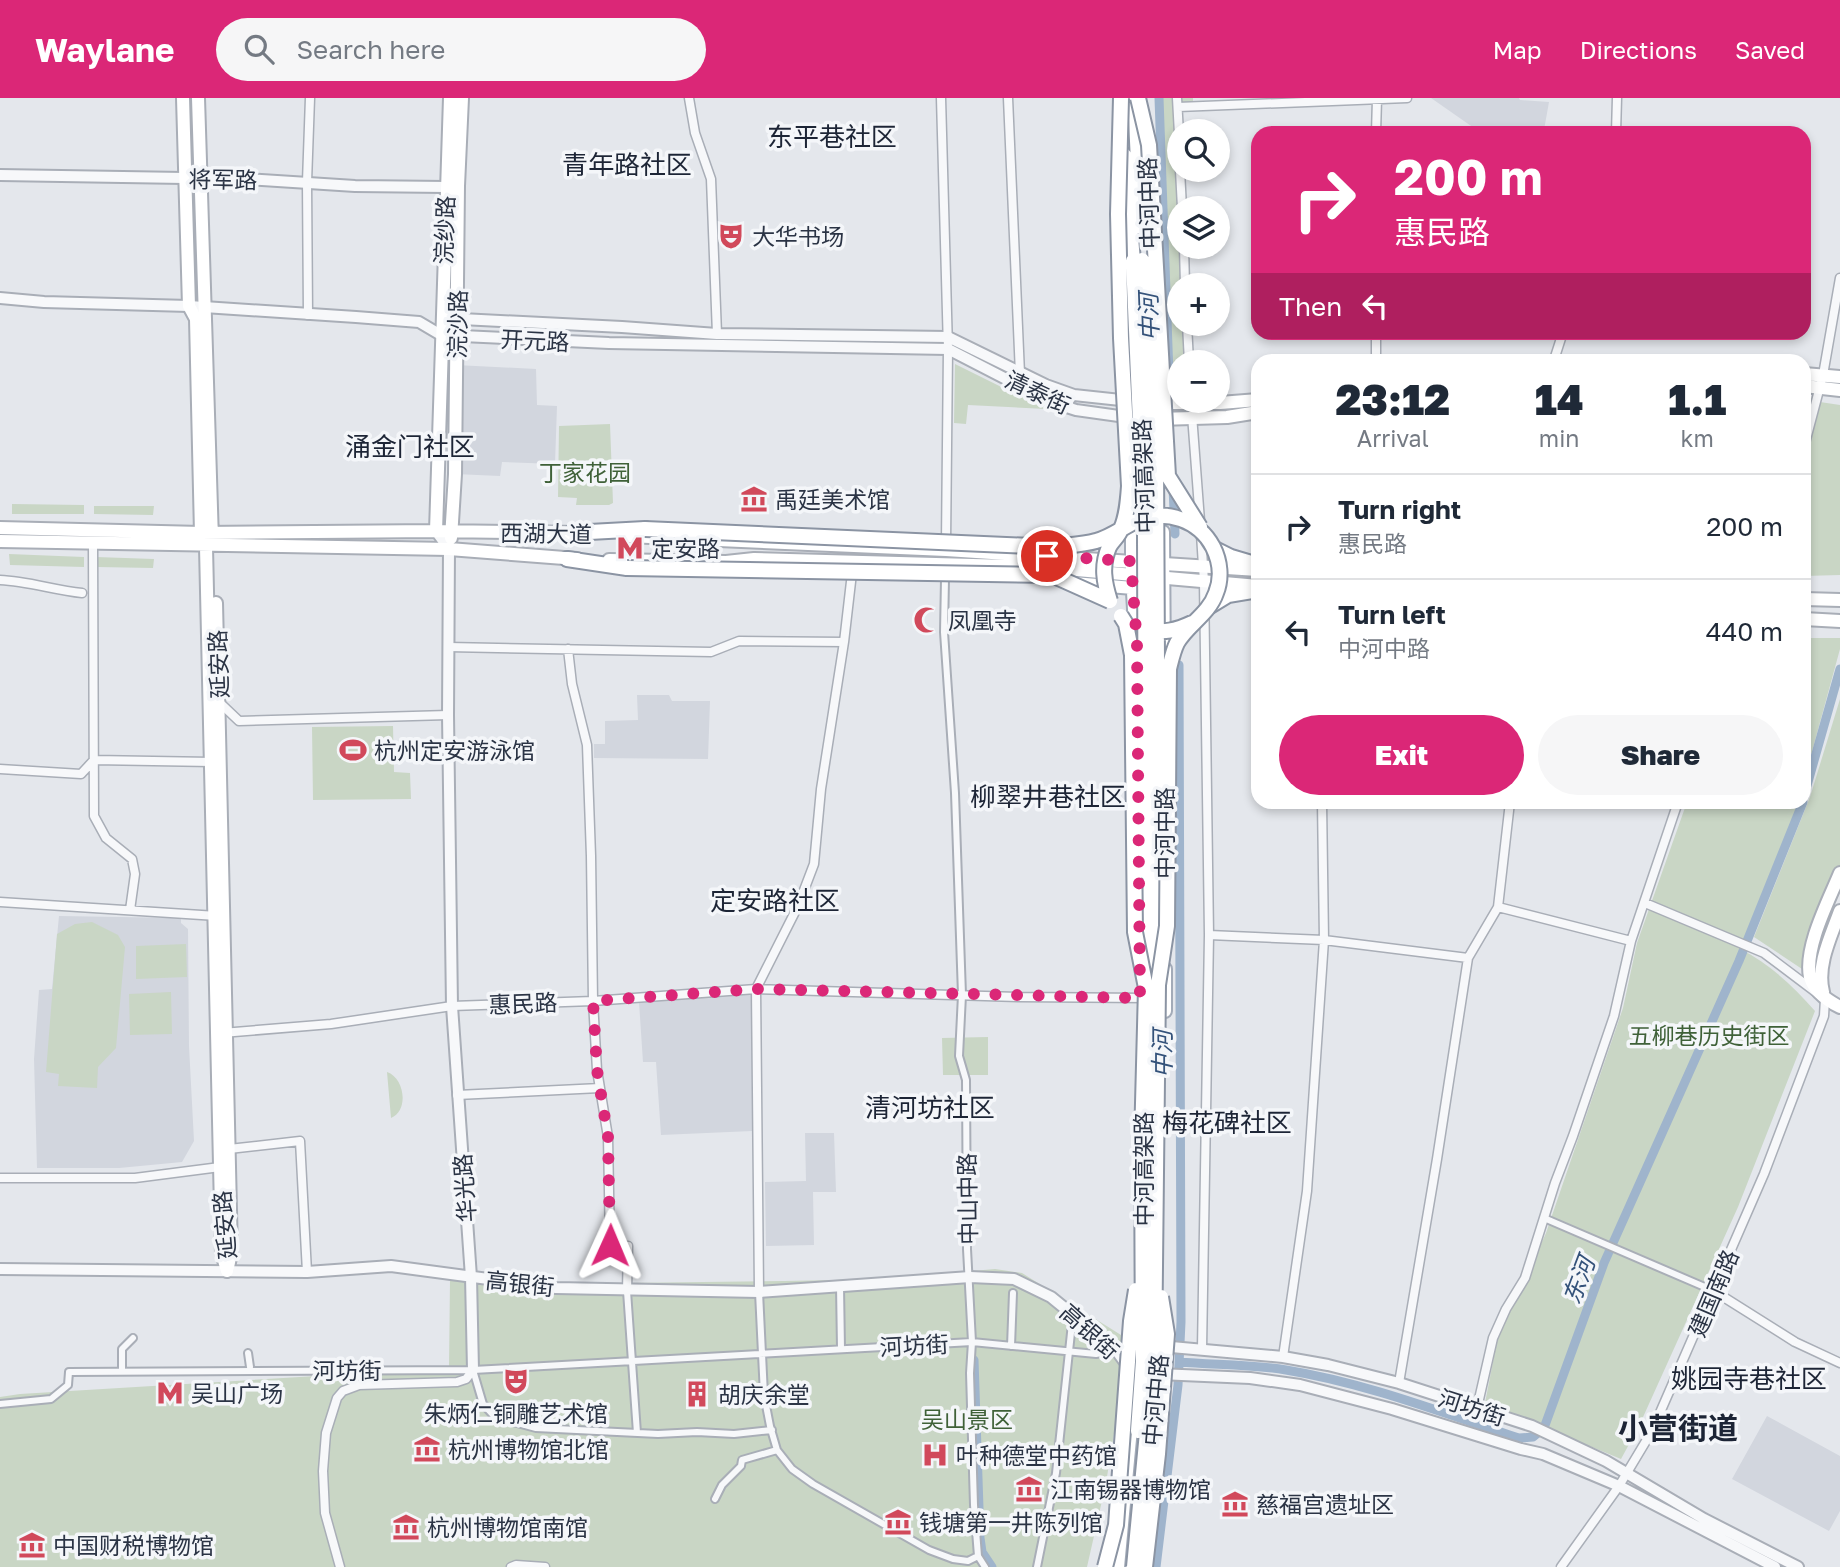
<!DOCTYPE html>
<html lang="en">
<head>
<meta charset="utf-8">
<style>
	:root { --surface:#fff; --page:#f6f6f7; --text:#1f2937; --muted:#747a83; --line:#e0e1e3; --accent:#db2777 }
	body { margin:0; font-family:"Golos Text","Noto Sans SC",sans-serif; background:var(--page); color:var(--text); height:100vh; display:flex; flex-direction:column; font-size:26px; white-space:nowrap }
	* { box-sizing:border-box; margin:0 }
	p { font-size:23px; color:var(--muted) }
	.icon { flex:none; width:38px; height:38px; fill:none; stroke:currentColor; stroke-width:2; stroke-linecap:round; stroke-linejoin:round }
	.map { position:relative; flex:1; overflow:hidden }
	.details { position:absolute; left:1251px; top:256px; width:560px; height:455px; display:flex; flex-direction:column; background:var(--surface); border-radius:21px; box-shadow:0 4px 10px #0003 }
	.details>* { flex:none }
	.banner { position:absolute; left:1251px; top:28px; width:560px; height:214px; border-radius:21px; box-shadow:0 4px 10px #0003; background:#db2777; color:#fff; overflow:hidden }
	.controls { position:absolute; left:1167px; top:21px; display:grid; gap:14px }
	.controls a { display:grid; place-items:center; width:63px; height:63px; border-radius:50%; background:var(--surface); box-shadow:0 4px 10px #0003; font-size:35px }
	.pin { position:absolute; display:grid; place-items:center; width:60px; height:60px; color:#fff; margin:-30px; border:4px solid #fff; border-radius:50%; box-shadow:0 2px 7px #0007 }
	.me { position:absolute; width:77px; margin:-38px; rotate:1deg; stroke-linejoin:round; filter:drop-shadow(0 0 5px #0008) }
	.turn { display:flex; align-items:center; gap:24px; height:147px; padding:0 28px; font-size:32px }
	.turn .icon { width:91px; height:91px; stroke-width:2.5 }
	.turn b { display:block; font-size:49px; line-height:60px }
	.then { display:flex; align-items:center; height:66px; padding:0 28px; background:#0003; gap:14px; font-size:26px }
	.eta { display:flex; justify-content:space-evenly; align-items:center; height:119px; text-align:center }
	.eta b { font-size:42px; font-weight:800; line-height:49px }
	.action { display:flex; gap:14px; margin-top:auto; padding:14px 28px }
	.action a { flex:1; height:80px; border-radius:42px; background:var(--accent); color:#fff; font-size:28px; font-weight:800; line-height:80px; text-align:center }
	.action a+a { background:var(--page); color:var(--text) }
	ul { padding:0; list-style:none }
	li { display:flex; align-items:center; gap:21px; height:105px; padding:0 28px; border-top:2px solid var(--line) }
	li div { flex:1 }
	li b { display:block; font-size:26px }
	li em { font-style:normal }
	header { display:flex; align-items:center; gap:42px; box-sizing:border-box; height:98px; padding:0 35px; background:var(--accent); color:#fff }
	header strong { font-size:33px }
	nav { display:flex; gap:38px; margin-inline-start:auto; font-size:24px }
	.search { width:490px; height:63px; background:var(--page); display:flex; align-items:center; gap:18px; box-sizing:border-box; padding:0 24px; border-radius:38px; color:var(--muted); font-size:26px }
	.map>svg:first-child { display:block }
	.built { fill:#d2d6de }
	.green { fill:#c9d6c5 }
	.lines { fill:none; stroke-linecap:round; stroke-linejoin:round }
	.canal { stroke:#9fb4cc; stroke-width:9 }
	.pedestrian-casing { stroke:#a9aeb7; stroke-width:10 }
	.minor-casing { stroke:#a9aeb7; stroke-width:11 }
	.tertiary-casing { stroke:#a9aeb7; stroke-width:14 }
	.secondary-casing { stroke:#a9aeb7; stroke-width:16 }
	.primary-casing { stroke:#a3abb8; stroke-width:16 }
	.trunk-casing { stroke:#8b94a3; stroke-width:18 }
	.pedestrian { stroke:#f7f8fa; stroke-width:6 }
	.minor { stroke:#f7f8fa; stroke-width:8 }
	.tertiary { stroke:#f7f8fa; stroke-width:10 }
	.secondary { stroke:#fff; stroke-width:12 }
	.primary { stroke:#fff; stroke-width:12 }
	.trunk { stroke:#fff; stroke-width:14 }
	.trunk-bridge-casing { stroke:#8b94a3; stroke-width:18; stroke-linecap:butt }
	.trunk-bridge { stroke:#fff; stroke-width:14 }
	.route { stroke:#db2777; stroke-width:12; stroke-dasharray:0 21.6 }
	.labels { text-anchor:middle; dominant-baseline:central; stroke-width:7; stroke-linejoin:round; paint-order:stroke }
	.street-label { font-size:23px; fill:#2b3445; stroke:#f4f6f9 }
	.poi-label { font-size:23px; fill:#2b3445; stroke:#f4f6f9; text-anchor:start }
	.park-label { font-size:23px; fill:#3f6138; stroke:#f4f6f9 }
	.water-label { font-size:24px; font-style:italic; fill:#34527a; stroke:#f4f6f9 }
	.quarter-label { font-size:26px; fill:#1d2536; stroke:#f4f6f9 }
	.district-label { font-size:30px; font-weight:bold; fill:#1d2536; stroke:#f4f6f9 }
</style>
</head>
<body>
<header>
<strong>Waylane</strong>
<div class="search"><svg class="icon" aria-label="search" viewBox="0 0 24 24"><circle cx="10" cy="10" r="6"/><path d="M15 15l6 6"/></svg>Search here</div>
<nav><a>Map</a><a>Directions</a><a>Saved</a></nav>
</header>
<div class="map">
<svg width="1840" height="1469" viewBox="0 0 1840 1469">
	<rect width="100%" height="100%" fill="#e4e7ec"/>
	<path class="built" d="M1431 0H1519L1520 2 1549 4 1544 32 1474 30Z
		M456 267 536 271 537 307 557 308 555 366 502 364 500 378 455 376Z
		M637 597H669L672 603H710L708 661 594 660V646H605V623L638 622Z
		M59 818 181 820V825L188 831 189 948 194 1043 182 1064 119 1070H37L34 961 39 892 52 891Z
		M752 896V1033L661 1037 656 964H643L639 904Z
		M805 1035H834L836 1094H813L814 1147 766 1148 765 1084 806 1083Z
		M1767 1318 1840 1358V1413L1829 1433 1732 1381Z"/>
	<path class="green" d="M1159 0H1193V8H1178L1180 149H1184L1186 187H1180V226H1188L1190 264H1180V303H1162Z
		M955 266 1046 311 968 307 966 326 954 325Z
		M1820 304 1840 307V477L1804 478V351Z
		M610 326 613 405 609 407H576L577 400 558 399 559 328Z
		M12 406 84 407V416H12Z
		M94 408H154L153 417 94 416Z
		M9 456 84 459V469L10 467Z
		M96 459 154 461 153 470 97 469Z
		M1804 540H1840V551L1804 683Z
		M1840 601V779L1808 875 1754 839 1810 699Z
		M393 628 394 674 410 675 411 701 313 702 312 629Z
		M1687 704H1799L1740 851C1770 866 1793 888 1815 913L1738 1109 1639 1328 1621 1361 1485 1305 1497 1243 1546 1135 1623 910 1637 845Z
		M92 824 118 837 125 849 116 950 98 969 97 990 58 988 59 976 46 974 57 836 75 826Z
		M186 846 187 879 136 881V848Z
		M171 894 172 936 130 937 129 896Z
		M988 939V977H943L942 940Z
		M387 974C405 980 409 1013 391 1020Z
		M995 1171 1022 1175 1129 1242 1106 1385 1087 1469H0V1299L20 1296 449 1270 450 1182 621 1185 784 1183 882 1181Z"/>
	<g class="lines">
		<path class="canal" d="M1159 0 1169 277
			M1173 389 1175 436
			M1804 698 1840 571
			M974 1262 980 1440 982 1454 992 1469
			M1179 1264C1215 1267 1251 1266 1286 1272 1366 1285 1443 1315 1519 1340L1533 1339 1544 1330 1604 1165 1739 863 1803 704
			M1156 1469 1178 1287 1181 1224 1179 567"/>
		<g class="pedestrian-casing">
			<path id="pedestrian" d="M945 481 944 534 955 695 962 897 959 958 966 982 967 1151 972 1244 970 1275 974 1407 978 1458 985 1469
				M1544 1120 1714 1193
				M840 1188 841 1251
				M627 1193 637 1335
				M759 1194 764 1297 770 1328 777 1352 792 1371 813 1386 929 1452 953 1461 968 1463 978 1458
				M1011 1248 1013 1195
				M248 1255 250 1269
				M473 1272 483 1306 495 1319 536 1330 658 1336 697 1334 734 1336 772 1332
				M122 1273V1251L133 1240
				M0 1306 51 1301 68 1287 69 1274 473 1272 972 1244 1096 1256 1116 1252
				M715 1401 722 1387 741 1368 742 1362 777 1352
				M1037 1469 1056 1375 1073 1216"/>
		</g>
		<g class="minor-casing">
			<path id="minor" d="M689 0 695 35 711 81 717 236
				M941 0 948 251 946 445
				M1008 0 1020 276
				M1177 0 1180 54
				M1178 9 1407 0
				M1376 35 1377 1
				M1616 35 1617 0
				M1180 72 1182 110
				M1184 149 1185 187
				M308 217 307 84 310 0
				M1187 226 1189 264
				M1376 234V262
				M1554 262 1563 234
				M1192 317 1200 423
				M1804 349 1823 277 1840 180
				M1201 436 1204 484 1209 837 1202 1251
				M93 446 94 718 106 740 132 761 135 776 130 812
				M0 482C27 483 54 492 82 495
				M448 549 711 554 739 543 844 544
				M568 551 572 586 587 647 591 758 593 903 597 972 608 1039 610 1147 628 1148 627 1193
				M219 604 239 623 448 617
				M0 671 81 676 94 662 212 664
				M0 804 217 818
				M1498 809 1631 843
				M1209 837 1324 842 1468 860
				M222 935 331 926 452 908 593 903 756 891 1019 899 1148 900
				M457 997 600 990
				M229 1051 300 1043 307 1174
				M0 1080H135L220 1069
				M1714 1193 1795 1244 1840 1265
				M759 1194 756 891 798 808 814 766 821 691 844 544 852 475
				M1283 1259 1307 1093 1324 842 1322 704
				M1399 1285 1437 1061 1468 860 1498 809 1510 704
				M1477 1310 1493 1240 1506 1211 1525 1180 1555 1085 1573 1038 1614 918 1631 843 1678 704
				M340 1469 325 1415 323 1373 326 1335 337 1300 343 1293 359 1287 457 1284 466 1281 473 1272
				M511 1469 516 1467 545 1469
				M1561 1469 1619 1388 1652 1333 1764 1076 1824 918 1825 901 1764 855 1645 805"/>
		</g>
		<g class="tertiary-casing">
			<path id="tertiary" d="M0 77 184 80 199 78 355 88 446 89
				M0 200 44 204 189 208 356 219 419 224 441 237 609 245 948 251 1051 304 1076 312 1133 320
				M442 220 622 229 717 236 948 239 1046 287 1074 297 1130 303
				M436 433 449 451 448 617 452 908 471 1179 473 1272
				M0 1171 307 1174 391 1168 556 1190 759 1194 970 1179 1014 1181 1051 1199 1116 1252 1124 1263 1130 1267
				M1160 1248 1283 1259 1328 1267 1399 1285 1532 1328 1606 1363 1704 1421 1798 1469
				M1159 1276 1250 1280 1300 1287 1392 1311 1521 1351 1543 1356 1619 1388 1775 1469"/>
		</g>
		<g class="secondary-casing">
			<path id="secondary" d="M183 0 189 208 196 221 201 435 206 449 222 1155 227 1173
				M198 0 212 442
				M1804 276 1840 279
				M1804 288 1840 292
				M1154 305H1220L1258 302
				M1158 321 1227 319 1258 314
				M0 430 201 435 436 433 581 435
				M436 433 450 0
				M627 438 946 452 1258 472
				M451 440 455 376 458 88 462 0
				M0 443 449 451 577 461
				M609 462 726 464 754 461 1043 469 1258 488
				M1804 501 1840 502
				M216 505 231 1155 228 1169
				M1804 521 1840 523
				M1840 775C1829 802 1804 849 1810 879 1814 893 1828 903 1840 909
				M1823 894C1816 868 1831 838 1840 813"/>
		</g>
		<g class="primary-casing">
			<path id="primary" d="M1132 417V477L1137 563
				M1163 434 1164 577
				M1073 485 1133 490
				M1165 913V871
				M1118 1469 1132 1320"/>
		</g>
		<g class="trunk-casing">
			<path id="trunk" d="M1135 0 1141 129
				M1124 57 1133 163
				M571 435 645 431
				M1213 450 1231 459 1258 467
				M567 461 627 470
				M1210 508 1228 497 1258 492
				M1158 773V858
				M1146 774V874"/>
		</g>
		<use href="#pedestrian" class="pedestrian"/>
		<use href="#minor" class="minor"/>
		<use href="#tertiary" class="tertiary"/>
		<use href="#secondary" class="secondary"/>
		<use href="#primary" class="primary"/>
		<use href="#trunk" class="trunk"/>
		<g class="trunk-bridge-casing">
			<path id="trunk-bridge" d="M1138 0 1149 47 1168 378 1200 429
				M1142 162 1156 359 1158 773
				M1133 163 1145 438 1146 774
				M645 431 1053 449C1067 447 1082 447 1096 443 1112 439 1124 428 1139 422 1166 411 1199 422 1213 449 1220 463 1222 480 1216 495 1209 516 1187 527 1177 545 1173 553 1171 563 1169 571L1167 828 1158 887 1154 1262 1134 1469
				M627 470 1052 477 1110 503
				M1110 503C1104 484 1101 468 1109 449 1112 443 1119 438 1121 431 1127 418 1128 402 1129 388L1121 240 1118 116 1121 0
				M1121 518 1126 526 1132 557 1135 834 1146 890 1142 1044 1143 1263 1138 1333
				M1147 531C1163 536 1177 532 1192 525
				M1105 1469 1116 1427 1131 1223 1136 1192
				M1145 1469 1158 1356 1167 1236 1161 1199"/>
		</g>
		<use href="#trunk-bridge" class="trunk-bridge"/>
	</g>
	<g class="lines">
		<path class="route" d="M610 1147 608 1039 597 972 593 903 756 891 1140 900 1137 547 1131 463 1047 458"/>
	</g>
	<defs>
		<g id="theatre-bare" transform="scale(2.1)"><path d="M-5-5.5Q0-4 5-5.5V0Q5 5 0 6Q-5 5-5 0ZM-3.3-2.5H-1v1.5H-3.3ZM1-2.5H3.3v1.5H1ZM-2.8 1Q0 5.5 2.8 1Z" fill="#d1495b" stroke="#f4f6f9" stroke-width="2.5" paint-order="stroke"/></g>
		<g id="museum-bare" transform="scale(2.1)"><path d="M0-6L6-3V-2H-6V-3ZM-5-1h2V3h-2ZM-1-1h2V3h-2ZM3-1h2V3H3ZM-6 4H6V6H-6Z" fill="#d1495b" stroke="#f4f6f9" stroke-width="2.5" paint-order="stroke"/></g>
		<g id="metro-bare" transform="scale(2.1)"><path d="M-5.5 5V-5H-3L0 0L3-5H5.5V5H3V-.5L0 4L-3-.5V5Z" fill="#d1495b" stroke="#f4f6f9" stroke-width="2.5" paint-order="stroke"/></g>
		<g id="mosque-bare" transform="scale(2.1)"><path d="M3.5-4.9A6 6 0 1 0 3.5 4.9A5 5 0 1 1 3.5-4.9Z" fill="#d1495b" stroke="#f4f6f9" stroke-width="2.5" paint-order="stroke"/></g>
		<g id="stadium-bare" transform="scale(2.1)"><path d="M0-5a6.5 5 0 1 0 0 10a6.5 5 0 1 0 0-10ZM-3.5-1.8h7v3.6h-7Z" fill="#d1495b" stroke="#f4f6f9" stroke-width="2.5" paint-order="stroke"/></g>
		<g id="building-bare" transform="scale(2.1)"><path d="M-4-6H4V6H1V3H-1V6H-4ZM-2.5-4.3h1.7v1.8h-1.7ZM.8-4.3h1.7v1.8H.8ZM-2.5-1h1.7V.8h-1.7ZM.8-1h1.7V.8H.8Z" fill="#d1495b" stroke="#f4f6f9" stroke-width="2.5" paint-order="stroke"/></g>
		<g id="hospital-bare" transform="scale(2.1)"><path d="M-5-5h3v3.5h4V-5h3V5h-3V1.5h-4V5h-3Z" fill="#d1495b" stroke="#f4f6f9" stroke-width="2.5" paint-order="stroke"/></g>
	</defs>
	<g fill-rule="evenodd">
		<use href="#theatre-bare" x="731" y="138"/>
		<use href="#museum-bare" x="754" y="401"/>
		<use href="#metro-bare" x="630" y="450"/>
		<use href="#mosque-bare" x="927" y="522"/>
		<use href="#stadium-bare" x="353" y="652"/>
		<use href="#theatre-bare" x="516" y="1283"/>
		<use href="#metro-bare" x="170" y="1295"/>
		<use href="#building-bare" x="697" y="1296"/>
		<use href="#museum-bare" x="427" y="1351"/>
		<use href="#hospital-bare" x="935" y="1357"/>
		<use href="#museum-bare" x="1029" y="1391"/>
		<use href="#museum-bare" x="1235" y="1406"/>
		<use href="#museum-bare" x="898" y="1424"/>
		<use href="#museum-bare" x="406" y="1429"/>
		<use href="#museum-bare" x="32" y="1447"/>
	</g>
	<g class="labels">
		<g class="street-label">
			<text transform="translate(223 81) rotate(1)">将军路</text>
			<text transform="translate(1148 105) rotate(-92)">中河中路</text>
			<text transform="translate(444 132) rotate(-88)">浣纱路</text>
			<text transform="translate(457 226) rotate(-89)">浣沙路</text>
			<text transform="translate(535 242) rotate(3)">开元路</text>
			<text transform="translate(1038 294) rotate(25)">清泰街</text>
			<text transform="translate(1143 378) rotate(-92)">中河高架路</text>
			<text transform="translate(546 435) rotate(1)">西湖大道</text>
			<text transform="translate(218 566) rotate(-92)">延安路</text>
			<text transform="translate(1164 735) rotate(-90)">中河中路</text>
			<text transform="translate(523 905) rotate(-2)">惠民路</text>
			<text transform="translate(1143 1071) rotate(-90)">中河高架路</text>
			<text transform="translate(464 1090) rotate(-94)">华光路</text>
			<text transform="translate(967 1101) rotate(-91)">中山中路</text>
			<text transform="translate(224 1127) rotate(-95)">延安路</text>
			<text transform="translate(520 1185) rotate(6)">高银街</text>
			<text transform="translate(1713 1195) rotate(-67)">建国南路</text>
			<text transform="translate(1090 1233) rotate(42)">高银街</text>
			<text transform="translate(914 1247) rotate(-3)">河坊街</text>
			<text x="347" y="1272">河坊街</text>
			<text transform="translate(1155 1302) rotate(-85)">中河中路</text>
			<text transform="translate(1472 1309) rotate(18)">河坊街</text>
		</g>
		<g class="poi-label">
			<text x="752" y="138">大华书场</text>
			<text x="775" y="401">禹廷美术馆</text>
			<text x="651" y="450">定安路</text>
			<text x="948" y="522">凤凰寺</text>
			<text x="374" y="652">杭州定安游泳馆</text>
			<text x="191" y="1295">吴山广场</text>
			<text x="718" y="1296">胡庆余堂</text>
			<text x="516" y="1315" text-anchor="middle">朱炳仁铜雕艺术馆</text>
			<text x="448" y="1351">杭州博物馆北馆</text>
			<text x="956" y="1357">叶种德堂中药馆</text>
			<text x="1050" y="1391">江南锡器博物馆</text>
			<text x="1256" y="1406">慈福宫遗址区</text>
			<text x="919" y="1424">钱塘第一井陈列馆</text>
			<text x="427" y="1429">杭州博物馆南馆</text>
			<text x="53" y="1447">中国财税博物馆</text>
		</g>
		<g class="park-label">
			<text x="585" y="374">丁家花园</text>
			<text x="1709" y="937">五柳巷历史街区</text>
			<text x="967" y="1321">吴山景区</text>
		</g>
		<g class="water-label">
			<text transform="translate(1148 219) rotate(-92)">中河</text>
			<text transform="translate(1161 956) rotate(-90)">中河</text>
			<text transform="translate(1578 1182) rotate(-69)">东河</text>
		</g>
		<g class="quarter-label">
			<text x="832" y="38">东平巷社区</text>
			<text x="627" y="66">青年路社区</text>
			<text x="410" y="348">涌金门社区</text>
			<text x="1048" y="698">柳翠井巷社区</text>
			<text x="775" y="802">定安路社区</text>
			<text x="930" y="1009">清河坊社区</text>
			<text x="1227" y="1024">梅花碑社区</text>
			<text x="1749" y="1280">姚园寺巷社区</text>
		</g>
		<g class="district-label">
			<text x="1678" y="1330">小营街道</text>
		</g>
	</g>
</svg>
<div class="controls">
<a><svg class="icon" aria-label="search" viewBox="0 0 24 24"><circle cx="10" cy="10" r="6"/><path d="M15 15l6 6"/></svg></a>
<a><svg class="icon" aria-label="layers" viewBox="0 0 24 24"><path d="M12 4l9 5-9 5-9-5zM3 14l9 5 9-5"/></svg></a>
<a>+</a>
<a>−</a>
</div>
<div class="pin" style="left:1047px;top:458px;background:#d93025"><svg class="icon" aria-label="arrive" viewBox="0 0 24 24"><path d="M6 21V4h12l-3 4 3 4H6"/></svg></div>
<svg class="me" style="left:610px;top:1147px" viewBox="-20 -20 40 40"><path d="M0-17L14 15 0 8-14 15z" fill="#db2777" stroke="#fff" stroke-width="4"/></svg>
<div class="banner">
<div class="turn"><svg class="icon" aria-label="right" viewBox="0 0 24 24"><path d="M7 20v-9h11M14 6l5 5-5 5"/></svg><div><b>200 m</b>惠民路</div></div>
<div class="then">Then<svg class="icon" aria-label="left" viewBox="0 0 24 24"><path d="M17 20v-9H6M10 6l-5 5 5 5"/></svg></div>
</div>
<section class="details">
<div class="eta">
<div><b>23:12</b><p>Arrival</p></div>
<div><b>14</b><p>min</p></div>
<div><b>1.1</b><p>km</p></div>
</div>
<ul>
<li><svg class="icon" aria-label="right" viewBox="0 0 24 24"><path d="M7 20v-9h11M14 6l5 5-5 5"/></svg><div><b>Turn right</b><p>惠民路</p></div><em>200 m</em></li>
<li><svg class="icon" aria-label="left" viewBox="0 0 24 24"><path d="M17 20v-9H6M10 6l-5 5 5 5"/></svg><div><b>Turn left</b><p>中河中路</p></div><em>440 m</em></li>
</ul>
<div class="action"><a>Exit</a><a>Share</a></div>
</section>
</div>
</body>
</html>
